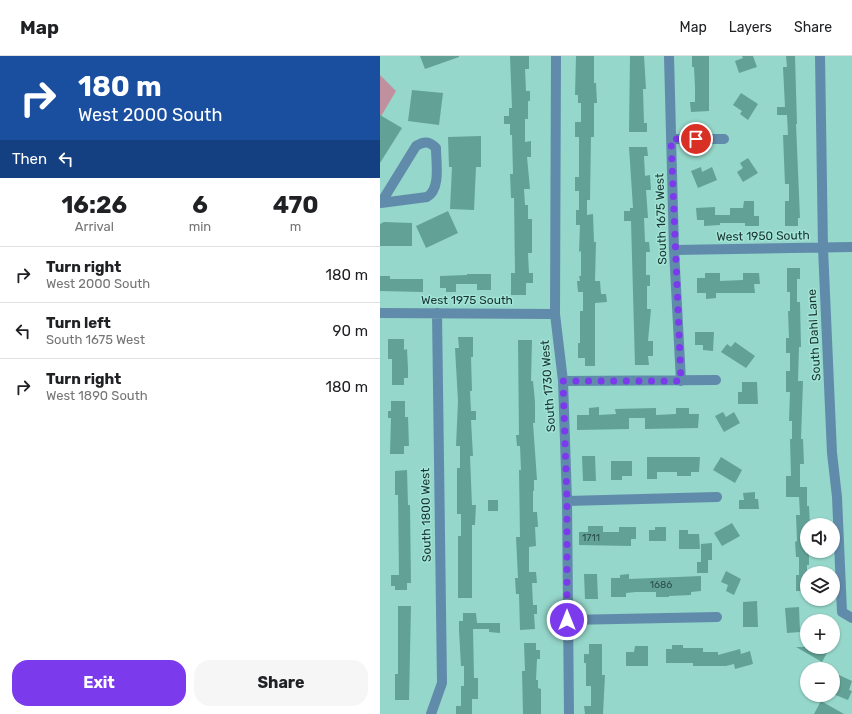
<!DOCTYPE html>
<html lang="en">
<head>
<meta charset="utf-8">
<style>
	:root { --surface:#fff; --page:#f6f6f6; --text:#202124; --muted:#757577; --line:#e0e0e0; --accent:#7c3aed }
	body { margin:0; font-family:Rubik,sans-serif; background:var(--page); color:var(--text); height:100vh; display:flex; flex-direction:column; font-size:15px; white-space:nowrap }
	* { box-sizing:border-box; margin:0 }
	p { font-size:13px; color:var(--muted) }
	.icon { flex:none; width:22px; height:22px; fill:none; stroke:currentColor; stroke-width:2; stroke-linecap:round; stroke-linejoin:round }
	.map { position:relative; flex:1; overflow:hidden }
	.sheet { display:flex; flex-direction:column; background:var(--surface); width:380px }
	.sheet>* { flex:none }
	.guide { background:#1a4fa0; color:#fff; overflow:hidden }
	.tools { position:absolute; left:420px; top:462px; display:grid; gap:8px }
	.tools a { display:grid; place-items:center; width:40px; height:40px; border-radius:50%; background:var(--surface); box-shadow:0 1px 3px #0004; font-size:20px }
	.pin { position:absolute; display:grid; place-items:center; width:34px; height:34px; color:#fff; margin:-17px; border:2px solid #fff; border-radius:50%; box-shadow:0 1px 4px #0007 }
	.me { position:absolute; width:44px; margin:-22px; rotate:0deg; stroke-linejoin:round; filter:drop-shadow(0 0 3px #0008) }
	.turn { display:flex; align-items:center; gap:14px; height:84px; padding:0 12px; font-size:18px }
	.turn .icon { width:52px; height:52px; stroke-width:2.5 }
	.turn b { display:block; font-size:28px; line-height:34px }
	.then { display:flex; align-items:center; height:38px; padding:0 12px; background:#0003; gap:8px; font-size:15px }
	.eta { display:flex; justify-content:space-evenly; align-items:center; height:68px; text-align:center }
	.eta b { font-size:24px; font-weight:700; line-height:28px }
	.cta { display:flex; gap:8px; margin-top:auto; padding:8px 12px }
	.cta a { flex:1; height:46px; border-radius:16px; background:var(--accent); color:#fff; font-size:16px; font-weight:700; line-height:46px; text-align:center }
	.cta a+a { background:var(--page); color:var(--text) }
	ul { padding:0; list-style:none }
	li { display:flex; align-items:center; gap:12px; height:56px; padding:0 12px; border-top:1px solid var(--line) }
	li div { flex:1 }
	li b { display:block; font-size:15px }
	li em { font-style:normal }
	header { display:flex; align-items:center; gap:24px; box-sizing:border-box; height:56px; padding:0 20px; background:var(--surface); border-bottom:1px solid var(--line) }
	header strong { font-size:19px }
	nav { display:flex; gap:22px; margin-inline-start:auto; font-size:14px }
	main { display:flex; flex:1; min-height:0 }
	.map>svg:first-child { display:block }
	.green { fill:#c0909e }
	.building { fill:#62a296 }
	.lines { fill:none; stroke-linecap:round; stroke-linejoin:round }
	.minor { stroke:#618baa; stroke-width:10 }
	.route { stroke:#7c3aed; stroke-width:7; stroke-dasharray:0 12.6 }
	.labels { text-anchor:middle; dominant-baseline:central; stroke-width:3; stroke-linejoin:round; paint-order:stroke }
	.number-label { font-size:10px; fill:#2b5049 }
	.street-label { font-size:12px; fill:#19342f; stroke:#a2e4d7 }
</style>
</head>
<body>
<header>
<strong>Map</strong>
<nav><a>Map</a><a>Layers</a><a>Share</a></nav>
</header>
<main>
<section class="sheet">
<div class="guide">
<div class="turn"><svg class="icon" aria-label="right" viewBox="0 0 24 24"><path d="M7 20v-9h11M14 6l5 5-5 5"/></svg><div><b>180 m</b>West 2000 South</div></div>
<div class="then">Then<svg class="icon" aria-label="left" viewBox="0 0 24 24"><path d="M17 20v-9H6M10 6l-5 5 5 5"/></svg></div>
</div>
<div class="eta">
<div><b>16:26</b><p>Arrival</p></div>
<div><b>6</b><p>min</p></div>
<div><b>470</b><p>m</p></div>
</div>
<ul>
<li><svg class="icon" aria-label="right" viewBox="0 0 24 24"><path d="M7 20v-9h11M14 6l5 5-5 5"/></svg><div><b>Turn right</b><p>West 2000 South</p></div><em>180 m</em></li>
<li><svg class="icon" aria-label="left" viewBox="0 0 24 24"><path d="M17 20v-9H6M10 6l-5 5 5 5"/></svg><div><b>Turn left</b><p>South 1675 West</p></div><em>90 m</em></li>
<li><svg class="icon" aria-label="right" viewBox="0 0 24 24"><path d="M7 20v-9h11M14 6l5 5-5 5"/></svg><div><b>Turn right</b><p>West 1890 South</p></div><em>180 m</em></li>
</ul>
<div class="cta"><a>Exit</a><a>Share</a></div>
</section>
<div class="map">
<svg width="472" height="658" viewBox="0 0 472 658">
	<rect width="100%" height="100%" fill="#95d7ca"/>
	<path class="green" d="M0 19 16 35 0 62Z"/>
	<path class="building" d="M40 0H79V1L45 13Z
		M130 0H149V13H145L146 35H150V45H148V63H145V86L151 85V101H147L150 133H144L145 149H148V163H152V197H148L149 217H153V227H146V239H131V217H135L134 142H131L130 118H133L132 79H130V68H124V60H129V52H132Z
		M196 0H214V27H216L217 47H214V81H211L210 144H207V159L213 158 214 186H216L215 225H220L221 238H226L227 246 215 247V310H205V302H198V287H200V255H203V236H198L197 225H200L199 220H201V195L199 196 200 169H196V154H199V135H195V121H199V81H195V66H201V47H198V39H195Z
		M250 0H264L266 33H263L264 67H267V76H249Z
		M312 0H329V55L311 56 310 46H315V31L314 11H312Z
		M362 0H373L377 11 359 17 355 5 363 2Z
		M406 0H415L417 68H416L420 162H418V170H405V145H409V128H405L403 79H408L407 59H397V51H405L403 11H407Z
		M32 34 63 37 59 69 28 65Z
		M361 37 378 48 368 64 360 58 362 55 353 49Z
		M0 59 22 72 0 107Z
		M101 80V111H96L94 154 70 153 72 111H69L68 81Z
		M249 91H267L268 100H264L265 120 270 119 271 134H266L268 162H264L265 186H269L270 196H266V219H270V230H267V253H271L268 285H273V300H268L269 309H255L251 165H244V155H250V152H253Z
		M368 102 378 117 363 126 357 116 363 112 360 107Z
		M321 111 322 116 332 111 337 124 318 132 311 115Z
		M364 145H374V160H379V170H365V167H340V169L324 170V164H317L316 152 335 151V159H350V152H363Z
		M68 155 78 177 46 192 36 170Z
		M4 166 32 167V190H0V168Z
		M407 212H420V223H417V246H420L421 291H419L418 325H423L421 383H423L424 408H420V431H427V450H429L430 469H427V495H429V509H427V535H416V519H419V501H416L415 486 417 485 416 459H420L419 441H406V420H411L410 383H412V365H409L410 336H406V315H410V297H406V282H409L408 255H410V236H407Z
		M325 217H340V225L363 224V217H379L380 228H374L375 237H336V242L326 243V237H317V222H325Z
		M87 218H111V234H97V228H76V236H66V232H60V220L87 219Z
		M0 220H10V223H43V236L0 235Z
		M315 276H334L333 295 323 294V289H315Z
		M78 281H93V301H91L92 335H90L91 355H96V364H91L93 400H90L92 449H96L95 469H92V542H78V480H81V458H77V412H80V390H76L78 345 75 292H79Z
		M8 283H24V294L27 293 28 313V322H24V329H12V303H8Z
		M138 284H152L151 325H153L155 346V367H153L157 424H154V435H153V456H157L158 471H155L156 490 149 491V516H156L157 527H152L153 549H157V558H154L155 573 140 574 139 538H136L135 522H138L136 481H140L139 414H141L140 390H137L136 379H139Z
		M355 286 375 300 366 312 341 296 347 288 351 291Z
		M362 326H377L378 348H358V336H362Z
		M11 345H25V361H28L29 390H24V398H10L11 362H8V355H11Z
		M219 351V359L236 358 235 353 276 352V359L296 358V352H309V358H319L318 372 265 373V362H249V373L197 374V359H209V352Z
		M343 356 346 361 354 356 360 367 344 376 335 360Z
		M202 400H215L216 425H203Z
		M267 401H320L319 416H311V420H297V416H277V423H267Z
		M341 401 362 414 355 427 333 414Z
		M231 405H252V420H242V424H231Z
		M27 414 28 449H30L31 527H27V534H15V530H11V519H19L18 439H15V415Z
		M375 436V443H378L379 453H359V444H364L363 437Z
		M108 444H118V455H108Z
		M352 467 360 480 342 490 334 477Z
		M208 470H223V476H239V471H256V483H251V490L199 489V476H208Z
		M275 471H286V485H269V474H275Z
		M299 474H308V478H319L320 493H299Z
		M332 487V504H328V517H317V506H321V488Z
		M346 515 361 523 354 539 346 535 348 529 341 526Z
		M204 518H217L218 543H205Z
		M249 518V523L321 520V535L311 536V539L289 540V541H276V536H256L246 537V541H231V522H240V519Z
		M377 545 378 571H363V546Z
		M18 550H31L29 644H15V618H18Z
		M419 551 420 576 407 577 405 552Z
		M83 557H96L97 567H120V577L109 576V573H93L94 622H98V643H92V658H76V650H81V630H84V610H81L79 574V565H83Z
		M144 587H156V594H160V603H157L156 624H158V632L161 633V658H143L142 615H145Z
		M209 588H222V619H225L223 658H205L204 650H211V630H206V607H204V598H209Z
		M292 589H303V592H323V596H338V599L360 593 361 598 370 595 373 608 355 613 354 608 346 610H313V607H286V593H292Z
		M255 590H268V610H246V596H254Z
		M416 591H442L448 595 442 606Z
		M459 619 472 625 469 634 472 635 468 644 453 638V631Z
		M441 645 464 658H434Z"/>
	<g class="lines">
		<path class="minor" d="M176 0 175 258 183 325 187 445 189 658
			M289 0 294 194 301 325
			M440 0 443 192 452 397 457 441 462 556 472 562
			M291 83H344
			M0 147H1L47 141C61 133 56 107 56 92 49 85 44 85 36 90L1 147
			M294 194 472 191
			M0 257 175 258
			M183 325 336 324
			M187 445 337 441
			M187 564 337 561
			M51 658 62 627 57 257"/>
	</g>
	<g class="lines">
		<path class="route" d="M187 564V445L183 325H301L291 83H316"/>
	</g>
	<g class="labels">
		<g class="number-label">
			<text x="211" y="482">1711</text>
			<text x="281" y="529">1686</text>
		</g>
		<g class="street-label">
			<text transform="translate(281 163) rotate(-92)">South 1675 West</text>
			<text transform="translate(383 180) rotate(-1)">West 1950 South</text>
			<text x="87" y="244">West 1975 South</text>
			<text transform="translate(434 279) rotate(-93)">South Dahl Lane</text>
			<text transform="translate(168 330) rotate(-94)">South 1730 West</text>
			<text transform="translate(46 459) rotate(-91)">South 1800 West</text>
		</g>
	</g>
</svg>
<div class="tools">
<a><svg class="icon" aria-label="sound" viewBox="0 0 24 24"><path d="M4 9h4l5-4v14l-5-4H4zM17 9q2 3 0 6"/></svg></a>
<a><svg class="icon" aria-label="layers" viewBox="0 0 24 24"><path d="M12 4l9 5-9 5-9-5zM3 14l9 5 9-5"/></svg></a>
<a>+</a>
<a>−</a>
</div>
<div class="pin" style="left:316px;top:83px;background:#d93025"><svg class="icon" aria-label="arrive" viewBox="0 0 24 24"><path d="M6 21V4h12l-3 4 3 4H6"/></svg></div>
<svg class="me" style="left:187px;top:564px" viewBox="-20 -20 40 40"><circle r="17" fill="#7c3aed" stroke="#fff" stroke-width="3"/><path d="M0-11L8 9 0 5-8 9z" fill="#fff"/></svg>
</div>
</main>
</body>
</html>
